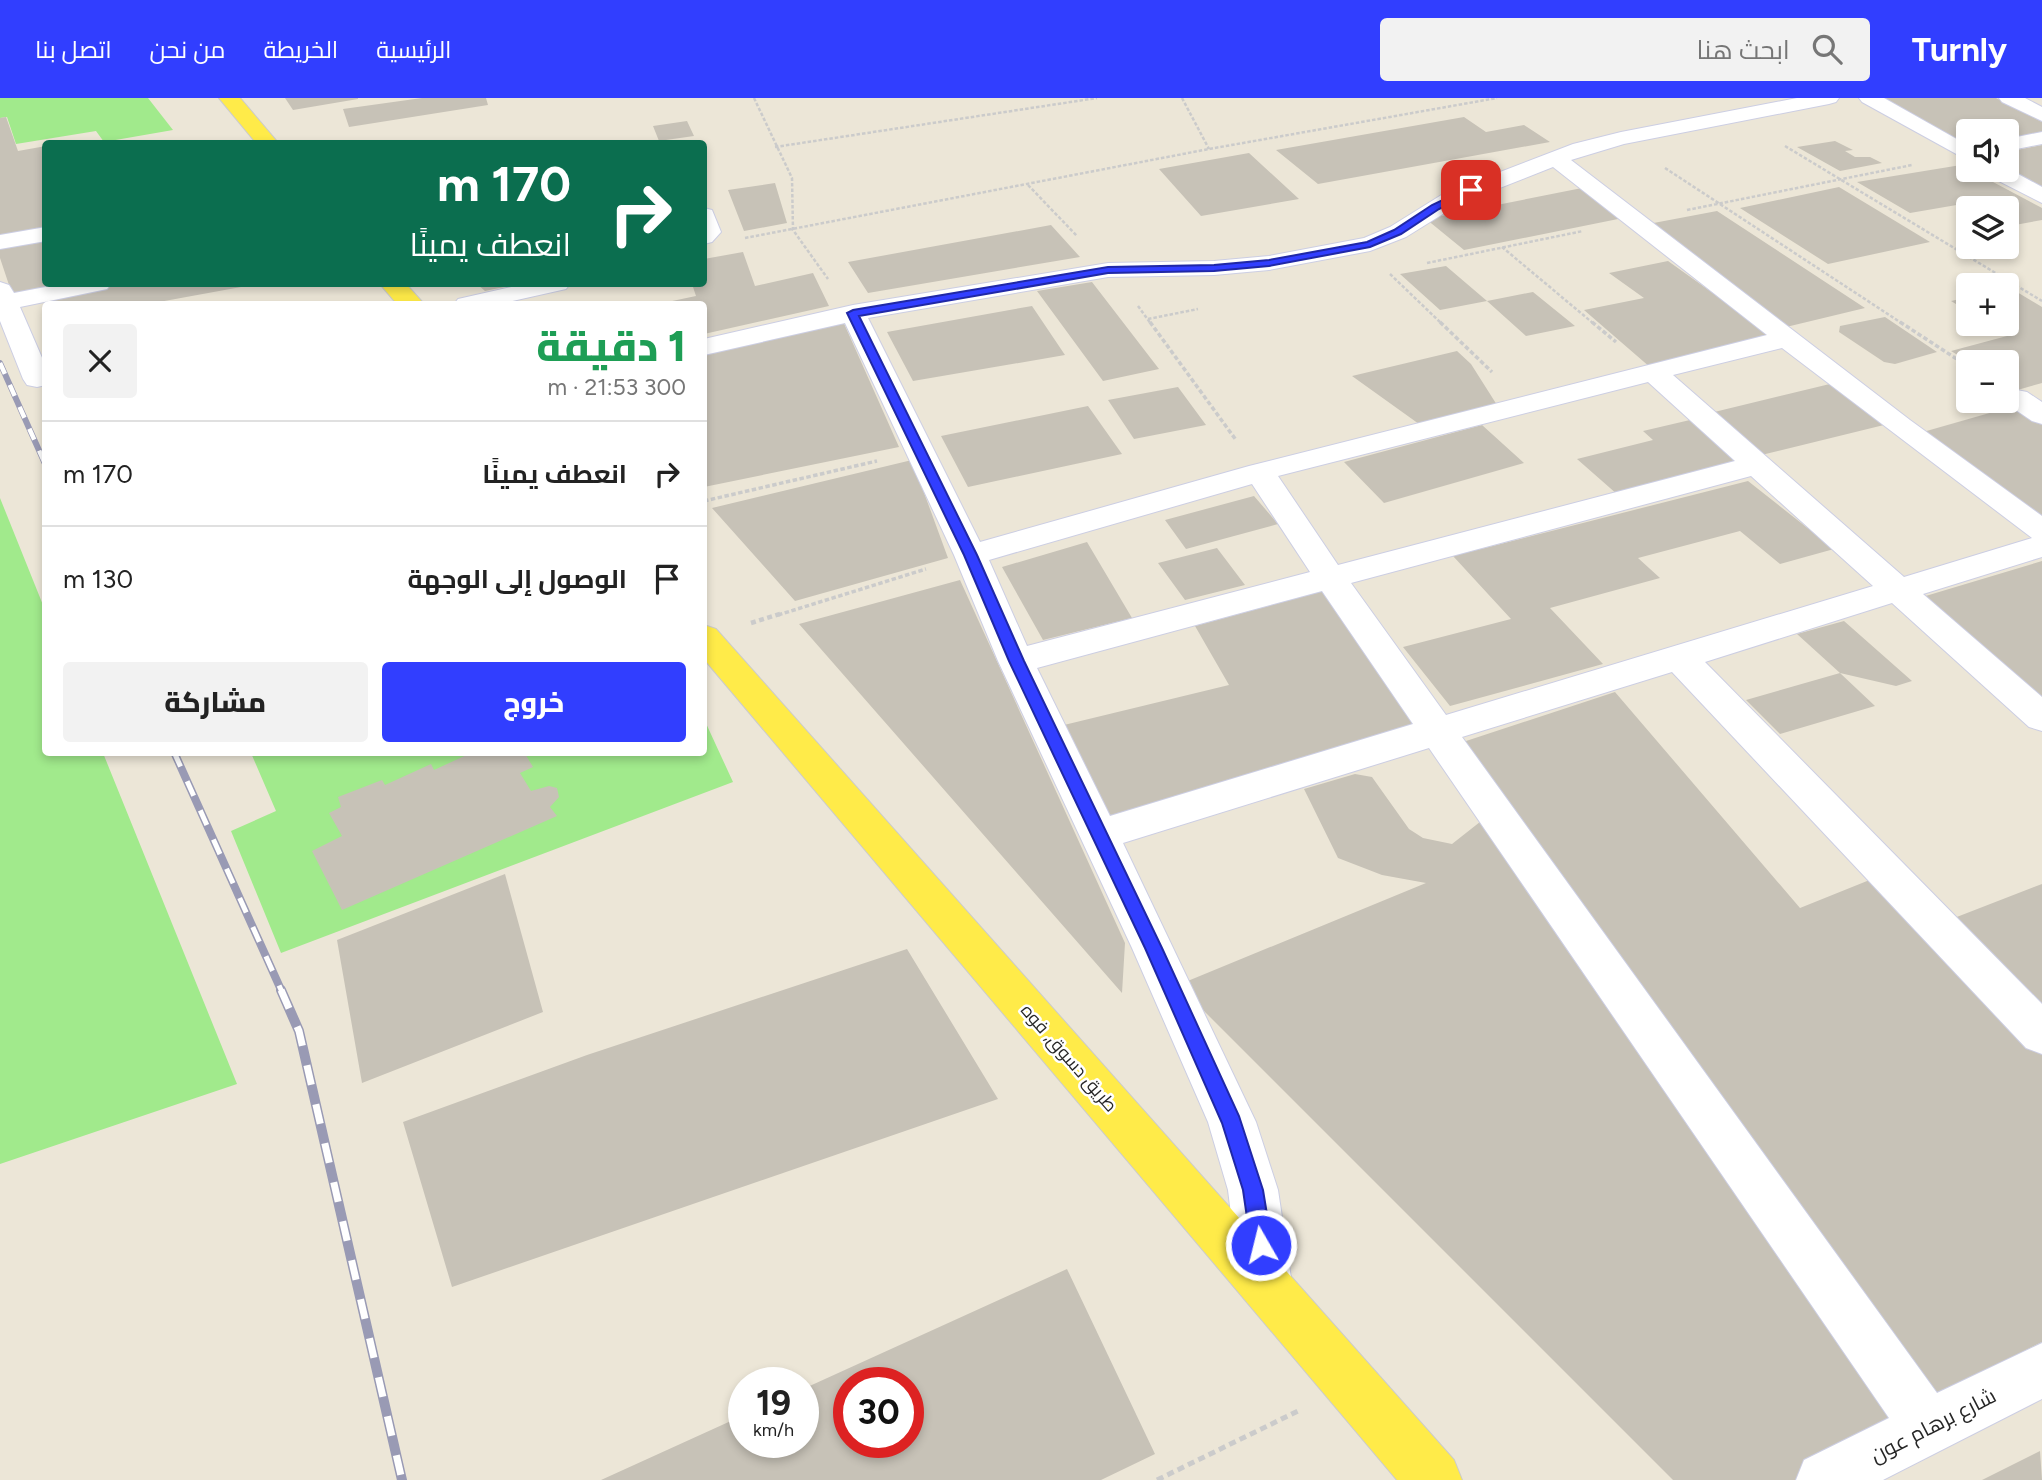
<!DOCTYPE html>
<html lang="ar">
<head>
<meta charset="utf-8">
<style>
	:root { --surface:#fff; --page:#f2f2f2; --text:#222; --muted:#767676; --line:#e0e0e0; --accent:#313eff }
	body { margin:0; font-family:Figtree,Cairo,sans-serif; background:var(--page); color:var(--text); direction:rtl; height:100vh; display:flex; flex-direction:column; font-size:26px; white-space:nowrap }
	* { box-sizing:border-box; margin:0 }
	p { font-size:23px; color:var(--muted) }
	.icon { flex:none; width:38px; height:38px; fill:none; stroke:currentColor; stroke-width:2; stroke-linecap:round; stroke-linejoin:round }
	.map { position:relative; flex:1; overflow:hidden; direction:ltr }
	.panel { position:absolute; left:42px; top:203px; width:665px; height:455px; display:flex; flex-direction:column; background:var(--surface); border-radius:7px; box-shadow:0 4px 10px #0003; direction:rtl }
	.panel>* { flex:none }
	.hud { position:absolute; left:42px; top:42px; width:665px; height:147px; border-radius:7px; box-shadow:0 4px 10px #0003; direction:rtl; background:#0b6e4f; color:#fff; overflow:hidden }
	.controls { position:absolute; left:1956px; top:21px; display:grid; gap:14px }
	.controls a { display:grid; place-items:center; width:63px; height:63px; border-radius:7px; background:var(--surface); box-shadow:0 4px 10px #0003; font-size:35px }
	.speed { position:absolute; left:728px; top:1269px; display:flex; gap:14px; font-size:35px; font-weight:700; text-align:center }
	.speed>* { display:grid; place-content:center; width:91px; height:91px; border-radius:50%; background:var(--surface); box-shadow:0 4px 10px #0003; line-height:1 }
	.speed small { font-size:18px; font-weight:400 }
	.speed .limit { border:10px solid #d22; background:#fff; color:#111 }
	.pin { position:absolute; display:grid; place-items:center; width:60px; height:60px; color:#fff; margin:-30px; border-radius:14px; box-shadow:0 4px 10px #0006 }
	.me { position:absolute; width:77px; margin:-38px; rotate:352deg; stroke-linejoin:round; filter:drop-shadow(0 0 5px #0008) }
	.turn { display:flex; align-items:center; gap:24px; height:147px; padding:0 21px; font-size:32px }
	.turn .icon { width:91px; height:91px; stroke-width:2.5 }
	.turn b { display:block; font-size:49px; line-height:60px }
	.round { display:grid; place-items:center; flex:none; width:74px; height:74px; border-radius:7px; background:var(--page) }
	.summary { display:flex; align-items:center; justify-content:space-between; height:119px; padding:0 21px }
	h1 { font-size:42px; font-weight:800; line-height:52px; color:#1e9e55 }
	.cta { display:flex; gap:14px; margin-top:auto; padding:14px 21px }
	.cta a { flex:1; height:80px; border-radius:7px; background:var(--accent); color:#fff; font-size:28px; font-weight:800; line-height:80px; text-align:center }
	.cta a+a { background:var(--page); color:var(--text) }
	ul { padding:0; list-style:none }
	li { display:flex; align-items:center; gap:21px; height:105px; padding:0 21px; border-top:2px solid var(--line) }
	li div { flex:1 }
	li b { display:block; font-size:26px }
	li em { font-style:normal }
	header { display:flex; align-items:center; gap:42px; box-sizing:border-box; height:98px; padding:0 35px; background:var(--accent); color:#fff }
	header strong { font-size:33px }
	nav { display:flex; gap:38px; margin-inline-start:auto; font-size:24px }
	.search { width:490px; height:63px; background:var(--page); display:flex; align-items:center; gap:18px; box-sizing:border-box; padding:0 24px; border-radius:7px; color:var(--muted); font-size:26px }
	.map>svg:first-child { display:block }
	.green { fill:#a1ea8c }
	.building { fill:#c7c2b7; fill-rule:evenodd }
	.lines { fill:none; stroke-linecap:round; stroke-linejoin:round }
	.minor-casing { stroke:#cccee3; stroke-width:2 }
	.major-casing { stroke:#cbcbcb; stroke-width:2 }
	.path-far3 { stroke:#cbcbcb; stroke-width:2.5; stroke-dasharray:3.5 2; stroke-linecap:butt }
	.path-far2 { stroke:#cbcbcb; stroke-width:3.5; stroke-dasharray:4.5 2.5; stroke-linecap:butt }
	.path-far1 { stroke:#cbcbcb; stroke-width:4.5; stroke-dasharray:5 3.5; stroke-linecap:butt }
	.path { stroke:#cbcbcb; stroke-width:5; stroke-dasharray:7 4.5; stroke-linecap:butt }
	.minor { fill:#fff; fill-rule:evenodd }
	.major { fill:#ffeb49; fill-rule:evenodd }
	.rail-far2-casing { stroke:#999ab4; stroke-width:6 }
	.rail-far1-casing { stroke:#999ab4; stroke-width:8 }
	.rail-casing { stroke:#999ab4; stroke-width:10 }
	.rail-far2 { stroke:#fff; stroke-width:4.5; stroke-dasharray:12; stroke-linecap:butt }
	.rail-far1 { stroke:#fff; stroke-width:5; stroke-dasharray:16; stroke-linecap:butt }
	.rail { stroke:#fff; stroke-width:7; stroke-dasharray:20; stroke-linecap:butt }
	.route { fill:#313eff; stroke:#2028a6; stroke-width:2 }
	.labels { text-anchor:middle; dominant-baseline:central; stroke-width:5; stroke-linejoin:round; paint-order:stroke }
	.street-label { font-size:18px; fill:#272727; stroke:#fff }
	.near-street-label { font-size:21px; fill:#272727; stroke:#fff }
</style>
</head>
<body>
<header>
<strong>Turnly</strong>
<div class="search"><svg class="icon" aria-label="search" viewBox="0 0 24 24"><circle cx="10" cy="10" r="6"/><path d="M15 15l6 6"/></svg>ابحث هنا</div>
<nav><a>الرئيسية</a><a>الخريطة</a><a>من نحن</a><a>اتصل بنا</a></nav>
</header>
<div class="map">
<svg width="2042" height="1382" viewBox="0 0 2042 1382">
	<rect width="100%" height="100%" fill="#ece6d7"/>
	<path class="green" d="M0 0H148L173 32 104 44 96 33 16 46 7 19 0 20Z
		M0 400 45 512 46 654 103 655 237 986 0 1066Z
		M704 621 733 684 281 855 231 733 276 713 251 655 704 654Z"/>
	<path class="building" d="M285 0H358V1L293 12Z
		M422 0H486L488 7 349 29 343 11Z
		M1875 0H1996L2042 24V38L2007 45V33H1969V52Z
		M6 19 18 53 46 48V132L0 140V20Z
		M1464 19 1486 34 1524 27 1550 44 1318 86 1276 52Z
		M687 23 694 38 659 43 653 28Z
		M1835 43 1853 52 1845 53 1855 59H1870L1882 65 1840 73 1797 49Z
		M2042 47V93L2007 73V54Z
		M1249 55 1299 101 1201 118 1159 71Z
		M1961 67 2042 110V122L2015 127 2007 122V110H1985L1974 104 1910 115 1857 84Z
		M775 85 787 125 744 133 728 92Z
		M1839 89 1930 144 1828 166 1740 110Z
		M1582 90 1623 120 1464 152 1426 121Z
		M1717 113 1865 210 1782 230 1643 127Z
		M1051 127 1080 159 868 195 848 164Z
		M46 142V186L61 187 12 196 0 160V149Z
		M743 154 755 188 813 175 829 208 704 236V206H658L696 198 692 186H704V161Z
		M1668 163 1773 238 1651 270 1584 212 1644 200 1609 175Z
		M1446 168 1487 203 1533 194 1575 228 1526 238 1487 203 1440 212 1400 176Z
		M1092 184 1159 271 1103 283 1037 193Z
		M124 186H252V187L148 206H52L49 199Z
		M477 186H514V187L485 193Z
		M2007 188 2042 209V285L2014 293 2007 289V264H1969L1951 253 2007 238 1987 226H2007Z
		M1969 199V214L1951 203Z
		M1032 208 1065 257 913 283 887 234Z
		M1885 219 1937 254 1895 266 1884 264 1839 234 1840 228Z
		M842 221 899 349 704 389V253Z
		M1457 253 1471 266 1497 307 1419 326 1352 278Z
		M1834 285 1888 326 1753 359 1702 317Z
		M1178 289 1206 327 1134 341 1108 302Z
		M1088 308 1122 356 968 389 941 338Z
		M2014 308 2042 327V422L1923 334Z
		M1690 322 1740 365 1618 397 1577 361 1653 342 1643 333Z
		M1482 327 1524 365 1384 405 1344 364Z
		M912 362 948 460 795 503 712 410Z
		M1748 383 1834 451 1780 466 1740 433 1638 460 1660 480 1550 510 1603 566 1450 608 1403 549 1511 521 1453 458Z
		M1254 398 1278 426 1186 451 1165 422Z
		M1087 444 1132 520 1043 542 1002 469Z
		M1217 450 1245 487 1185 502 1158 465Z
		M2042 463V606L1919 500Z
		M960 482 1125 845 1122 895 799 526Z
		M1323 493 1418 628 1109 722 1064 627 1229 587 1195 528Z
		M1844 523 1912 583 1896 588 1840 575 1875 608 1780 636 1746 602 1840 575 1797 536Z
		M1615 594 1800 810 1877 779 2042 949V1244L1934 1298 1463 644Z
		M473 654H524L533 669 520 675 531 693 549 688 557 690 559 699 550 709 557 718 342 812 312 753 342 738 329 715 341 709 338 699 382 682 385 687 431 666 434 672Z
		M1355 676 1372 679 1409 731 1423 740 1452 746 1485 720 1905 1334 1810 1382H1673L1178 887 1426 785 1382 777 1338 760 1304 691Z
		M505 776 543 914 362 985 337 842Z
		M2042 786V916L1949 822Z
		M907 851 998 1001 452 1189 403 1024 587 957Z
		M1067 1171 1155 1356 1101 1382H601L744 1317V1344H803V1291ZM849 1284H908V1344H849Z
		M2040 1353 2042 1382H1982Z"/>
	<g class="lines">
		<g class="minor-casing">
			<path id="minor" d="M1797 0H1839L1836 4 1829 6 1624 46 1571 62 1910 322 2042 418V459L1923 496 2042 599V633L2029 629 1892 505 1705 564 2042 906V956L2026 950 1672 574 1462 639 1937 1295 2042 1245V1301L1883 1382H1796L1804 1362 1889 1320 1429 650 1123 745 1256 1024 1278 1092 1292 1187 1284 1205 1266 1213 1248 1205 1240 1187 1228 1092 1208 1024 1132 850 998 563 954 457 845 225 704 257V241L853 207 1108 165 1214 163 1269 158 1364 140 1390 129 1443 96 1573 46 1621 34ZM1553 69 1767 237 1249 368 980 444 868 220 1108 179 1214 177 1269 172 1370 153 1406 139 1459 106ZM1782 250 2032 440 1904 479 1673 277ZM1648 284 1735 363 1338 467 1278 378ZM1751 378 1873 488 1446 617 1351 485ZM1252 386 1310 474 1027 548 989 462ZM1322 493 1413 626 1110 718 1037 570Z
				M1859 0H1884L1969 48V63L1862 4Z
				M1999 0H2025L2042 9V23L2002 4Z
				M2042 34V46L2007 53V41Z
				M2007 70 2042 89V105L1987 77 1984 72Z
				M704 110 712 112 721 134 712 144 704 146Z
				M46 129V143L0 151V137Z
				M0 184 9 187 14 195 61 186H111L107 191 20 209 46 269V287L37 289 27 287 23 281 0 223Z
				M525 186H570L566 191 499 206H454L458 201Z
				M2017 292 2027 294 2042 304V326L2032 323 2007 306 2005 303H2007V294Z"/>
		</g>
		<g class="major-casing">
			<path id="major" d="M219 0H240L279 46H257Z
				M380 186H406L424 206H397Z
				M704 527 716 531 1454 1362 1462 1382H1397L704 561Z"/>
		</g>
		<path class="path-far3" d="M754 0 792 80 793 132 828 181
			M1182 0 1209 51
			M1785 48 2042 203
			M775 49 1097 0
			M1665 70 1903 226
			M1028 87 1077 138
			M1687 112 1912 67
			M745 140 1209 51 1497 0
			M1502 149 1594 226
			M1427 165 1583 133
			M1390 176 1442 226
			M1138 208 1151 226
			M1148 221 1198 211"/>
		<path class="path-far2" d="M1150 224 1236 342
			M1440 224 1492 274
			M1592 224 1616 244
			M1900 224 1969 269
			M704 403 877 363
			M778 517 926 471"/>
		<path class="path-far1" d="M751 525 783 515"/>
		<path class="path" d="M1157 1382 1298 1313"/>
		<use href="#minor" class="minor"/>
		<use href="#major" class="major"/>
		<g class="rail-far2-casing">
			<path id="rail-far2" d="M0 265 46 368"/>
		</g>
		<g class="rail-far1-casing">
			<path id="rail-far1" d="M174 654 282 894"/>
		</g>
		<g class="rail-casing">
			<path id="rail" d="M281 892 299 933 402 1382"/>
		</g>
		<use href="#rail-far2" class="rail-far2"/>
		<use href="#rail-far1" class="rail-far1"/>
		<use href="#rail" class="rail"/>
	</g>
	<path class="route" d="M1468 90 1476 92 1439 111 1401 136 1370 149 1269 168 1214 173 1108 175 859 218 977 457 1024 563 1162 850 1239 1018 1263 1092 1272 1147 1269 1155 1261 1158 1254 1155 1251 1147 1243 1092 1222 1025 1145 850 1009 563 964 457 847 215 853 212 1108 169 1214 167 1269 162 1367 144 1394 132 1432 107Z"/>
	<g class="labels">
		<g class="street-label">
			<text transform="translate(1069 960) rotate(49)">طريق دسوق, فوه</text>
		</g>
		<g class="near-street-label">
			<text transform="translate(1933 1327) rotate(-27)">شارع برهام عون</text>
		</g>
	</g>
</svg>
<div class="controls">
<a><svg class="icon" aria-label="sound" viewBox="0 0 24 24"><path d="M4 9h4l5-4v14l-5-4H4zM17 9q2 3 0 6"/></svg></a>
<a><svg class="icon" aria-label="layers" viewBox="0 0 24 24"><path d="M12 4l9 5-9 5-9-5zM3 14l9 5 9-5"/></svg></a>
<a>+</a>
<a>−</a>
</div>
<div class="speed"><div>19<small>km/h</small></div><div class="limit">30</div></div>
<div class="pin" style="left:1471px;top:92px;background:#d93025"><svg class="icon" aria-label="arrive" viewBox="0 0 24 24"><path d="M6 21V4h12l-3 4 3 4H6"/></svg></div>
<svg class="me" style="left:1261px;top:1147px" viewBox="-20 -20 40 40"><circle r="17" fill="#313eff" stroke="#fff" stroke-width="3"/><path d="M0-11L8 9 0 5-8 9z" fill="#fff"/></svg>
<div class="hud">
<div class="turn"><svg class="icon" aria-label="right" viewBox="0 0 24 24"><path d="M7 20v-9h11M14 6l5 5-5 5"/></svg><div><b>170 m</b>انعطف يمينًا</div></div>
</div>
<section class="panel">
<div class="summary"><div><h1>1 دقيقة</h1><p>300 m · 21:53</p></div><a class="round"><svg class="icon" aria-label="close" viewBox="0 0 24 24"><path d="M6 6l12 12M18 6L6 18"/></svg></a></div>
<ul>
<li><svg class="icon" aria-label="right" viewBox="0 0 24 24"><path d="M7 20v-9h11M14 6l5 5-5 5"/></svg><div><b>انعطف يمينًا</b></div><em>170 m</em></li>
<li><svg class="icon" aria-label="arrive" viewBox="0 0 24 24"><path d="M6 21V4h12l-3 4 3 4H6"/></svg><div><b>الوصول إلى الوجهة</b></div><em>130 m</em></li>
</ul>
<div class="cta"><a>خروج</a><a>مشاركة</a></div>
</section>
</div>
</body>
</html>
